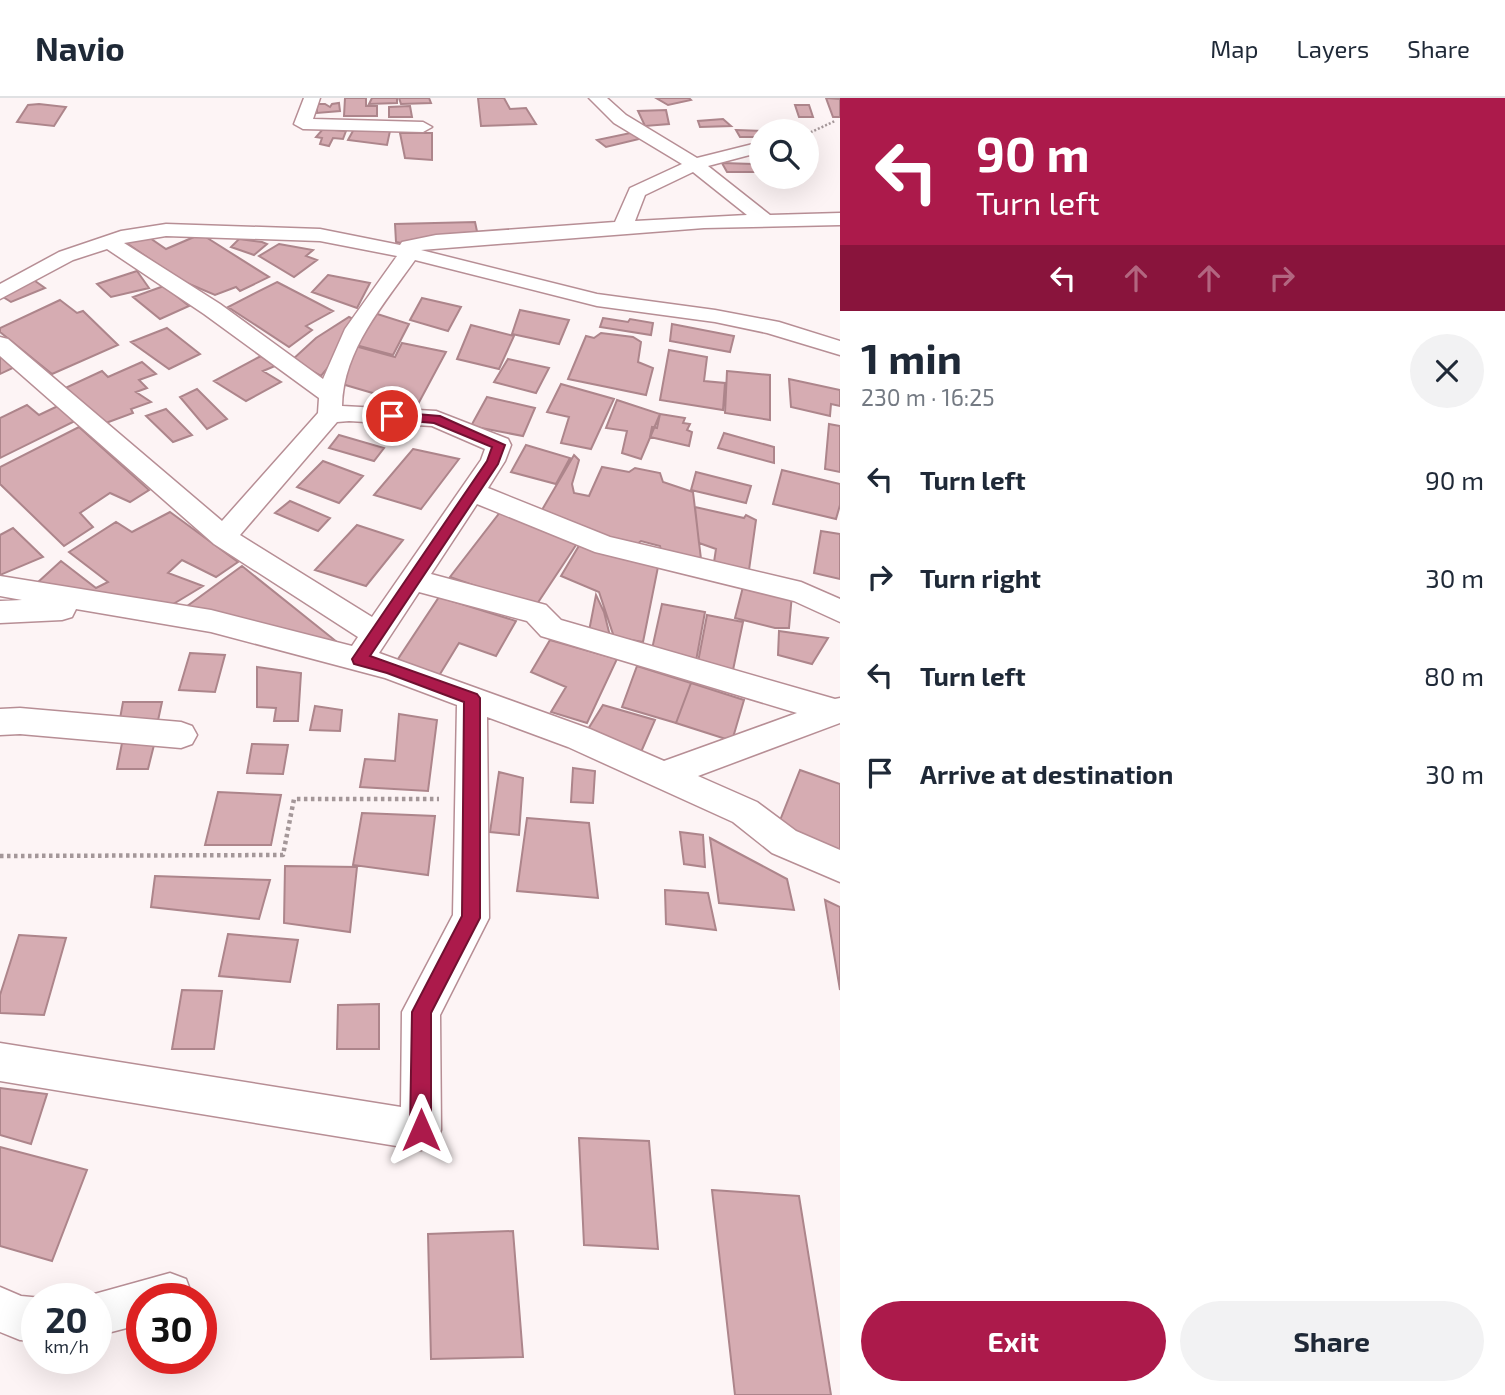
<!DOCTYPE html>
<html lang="en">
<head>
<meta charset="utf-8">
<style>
	:root { --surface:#fff; --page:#f2f2f3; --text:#1f2937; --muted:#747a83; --line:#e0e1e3; --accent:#ac1a4b }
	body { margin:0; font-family:"Exo 2",sans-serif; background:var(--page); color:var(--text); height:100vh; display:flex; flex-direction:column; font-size:26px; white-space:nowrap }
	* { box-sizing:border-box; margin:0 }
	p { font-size:23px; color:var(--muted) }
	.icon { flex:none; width:38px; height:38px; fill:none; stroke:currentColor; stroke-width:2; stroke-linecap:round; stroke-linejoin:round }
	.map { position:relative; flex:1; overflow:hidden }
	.side { display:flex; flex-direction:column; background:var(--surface); width:665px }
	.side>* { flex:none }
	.banner { background:#ac1a4b; color:#fff; overflow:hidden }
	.buttons { position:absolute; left:749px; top:21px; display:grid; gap:14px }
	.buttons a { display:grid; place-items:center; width:70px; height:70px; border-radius:50%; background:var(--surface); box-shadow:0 7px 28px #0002; font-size:35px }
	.speed { position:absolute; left:21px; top:1185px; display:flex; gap:14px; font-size:35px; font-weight:700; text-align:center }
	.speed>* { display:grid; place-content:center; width:91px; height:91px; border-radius:50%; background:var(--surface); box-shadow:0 7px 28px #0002; line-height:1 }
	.speed small { font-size:18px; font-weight:400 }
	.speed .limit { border:10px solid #d22; background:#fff; color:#111 }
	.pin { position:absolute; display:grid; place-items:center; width:60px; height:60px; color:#fff; margin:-30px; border:4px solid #fff; border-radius:50%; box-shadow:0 2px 7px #0007 }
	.me { position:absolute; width:77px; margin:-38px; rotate:0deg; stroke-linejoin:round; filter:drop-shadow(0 0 5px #0008) }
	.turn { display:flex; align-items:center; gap:24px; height:147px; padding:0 21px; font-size:32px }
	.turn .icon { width:91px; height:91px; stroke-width:2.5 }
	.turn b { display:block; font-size:49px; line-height:60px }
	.lanes { display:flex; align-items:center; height:66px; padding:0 21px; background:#0003; justify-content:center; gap:35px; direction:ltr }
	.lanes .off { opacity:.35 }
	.round { display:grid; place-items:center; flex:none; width:74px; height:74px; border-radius:37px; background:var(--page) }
	.headline { display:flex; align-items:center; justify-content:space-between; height:119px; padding:0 21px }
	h1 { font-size:42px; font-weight:700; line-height:52px }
	.cta { display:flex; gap:14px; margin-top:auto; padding:14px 21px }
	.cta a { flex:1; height:80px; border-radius:42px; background:var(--accent); color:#fff; font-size:28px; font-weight:700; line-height:80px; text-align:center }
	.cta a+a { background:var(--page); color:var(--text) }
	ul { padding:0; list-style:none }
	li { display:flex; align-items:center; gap:21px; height:98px; padding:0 21px }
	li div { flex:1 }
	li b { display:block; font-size:26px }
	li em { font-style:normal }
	header { display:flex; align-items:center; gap:42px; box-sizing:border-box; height:98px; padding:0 35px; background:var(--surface); border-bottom:2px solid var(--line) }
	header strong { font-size:33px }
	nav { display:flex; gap:38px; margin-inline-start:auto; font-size:24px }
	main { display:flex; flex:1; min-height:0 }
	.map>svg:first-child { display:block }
	.building { fill:#d6acb2; stroke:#ad858b; stroke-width:2 }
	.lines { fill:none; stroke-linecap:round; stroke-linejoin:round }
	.minor-casing { stroke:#b78e95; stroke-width:3 }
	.path-far1 { stroke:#a49799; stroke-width:2.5; stroke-dasharray:2 2; stroke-linecap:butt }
	.path { stroke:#a49799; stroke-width:4.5; stroke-dasharray:3.5 3.5; stroke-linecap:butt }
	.minor { fill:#fff; fill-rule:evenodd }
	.route { fill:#ac1a4b; stroke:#701131; stroke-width:2 }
</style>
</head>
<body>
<header>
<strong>Navio</strong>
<nav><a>Map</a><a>Layers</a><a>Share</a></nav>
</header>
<main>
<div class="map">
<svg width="840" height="1297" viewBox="0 0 840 1297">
	<rect width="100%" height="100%" fill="#fdf4f5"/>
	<path class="building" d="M345 0H366V8H377V18H344Z
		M372 0H397V5L369 6Z
		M399 0H429L431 5 401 6Z
		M478 0H504L510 11 526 10 536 26 481 28Z
		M656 0H689L691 2 668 7Z
		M826 0 840 1V19H833Z
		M339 5 340 13 317 15V6H325L330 9 332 6Z
		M39 6 66 9 54 28 17 24 28 7Z
		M795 7H809L813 19H799Z
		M410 8 412 19H389V9Z
		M666 12 669 26 645 28 638 13Z
		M723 21 731 28 700 29 698 23Z
		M323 31 346 33 343 41 333 40 329 48 320 46 322 40 316 39Z
		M354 31 390 33 387 47 348 42Z
		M736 32 766 33H761V39H740Z
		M635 34 643 40 606 49 597 42Z
		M400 35H432V62L405 60Z
		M722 65 753 66 758 74H727Z
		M475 124 478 138 406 146 396 144 395 126Z
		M201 136 269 179 240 193 236 189 215 197 180 182 125 144 147 138 166 151Z
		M239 141 262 144 267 146 254 157 231 149Z
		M279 146 313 152 306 158 317 162 294 179 259 158Z
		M137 173 149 190 111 199 97 186Z
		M328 177 370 185 357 210 312 194Z
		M28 178 45 190 11 204 0 197Z
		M277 184 333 213 306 228 312 232 289 249 228 209Z
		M164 188 189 208 160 221 133 199Z
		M422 200 461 209 448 233 410 222Z
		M60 202 77 215 83 213 118 247 52 276 0 234V230Z
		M520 212 569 222 559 246 512 236Z
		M371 214 409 226 393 257 352 246Z
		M349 219 360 224 343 251 321 278 292 262 316 240Z
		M603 220 628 224 630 221 653 225 651 237 600 229Z
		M672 226 734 238 730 254 670 243Z
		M471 227 514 238 499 271 457 261Z
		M167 230 200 256 169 271 131 244Z
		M601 235 633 239 641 244 638 264 653 270 646 297 568 281 586 238 594 240Z
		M402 245 446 254 417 308 342 286 355 248 395 259Z
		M669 252 707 259 704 283 725 285 723 312 660 302Z
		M0 254 17 268 0 276Z
		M261 258 275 268 263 273 281 284 246 303 214 283Z
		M508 261 549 270 536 295 494 284Z
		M142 264 156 276 139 282 147 290 136 294 151 304 131 311 133 315 103 326 61 292 102 273 108 279Z
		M727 273 770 277V322L725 315Z
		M789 281 840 292V308L831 306 830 318 791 309Z
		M561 286 614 301 591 351 561 345 569 319 547 314Z
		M197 291 227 321 207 331 180 299Z
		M487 299 535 310 523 338 471 328Z
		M617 302 660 316 641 361 622 355 627 333 606 330Z
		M27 307 39 317 60 307 77 322 0 360V320Z
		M166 311 192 337 173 344 146 318Z
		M660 316 685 320 683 325 690 326 687 332 692 334 689 348 650 339 652 329 657 330Z
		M829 326 840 328V374L825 371Z
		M79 329 149 392 130 404 110 395 80 415 93 429 64 448 0 386V369Z
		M724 335 774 349V365L718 350Z
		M339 337 384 350 374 363 329 350Z
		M526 347 570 360 556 386 511 374Z
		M413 351 459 361 421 411 374 397Z
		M574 357 579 362 572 386 574 395 589 398 602 369 629 374 635 370 660 375 663 384 693 394 701 461 661 453 660 448 641 443 636 447 539 417Z
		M323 363 363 378 339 405 297 389Z
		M782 372 840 386V407L836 421 773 406Z
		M696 374 751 388 746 405 691 392Z
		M290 403 330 420 318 433 275 415Z
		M695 409 744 420 746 417 756 422 749 472 714 464 716 451 699 445Z
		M501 413 578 444 535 509 450 479Z
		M170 414 238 464 216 479 182 462 168 475 203 488 165 511 36 486 61 463 96 490 108 484 69 454 116 424 132 434Z
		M357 427 403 442 366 488 315 472Z
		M13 430 43 459 0 477V437Z
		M821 433 840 436V481L814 475Z
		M580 446 658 469 643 544 614 539 599 494 561 478Z
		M242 468 337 544 330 551 179 514Z
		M744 485 792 496 789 530H775L735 520Z
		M596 497 604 514 610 538 589 533Z
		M439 499 516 523 496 558 459 545 437 581 394 567Z
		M662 506 705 514 696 563 652 551Z
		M707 517 743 524 733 572 698 564Z
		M779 533 828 540 812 566 778 557Z
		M550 542 617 561 587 625 551 614 566 589 531 574Z
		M190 555 225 557 215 594 179 592Z
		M637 568 691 585 676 625 622 609Z
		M257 569 301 575 298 623H274L276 610 257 609Z
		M691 585 744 602 732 643 676 625Z
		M123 604H162L157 627 119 626Z
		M603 607 655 622 641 654 585 636Z
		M315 608 342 612 340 633 310 632Z
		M399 616 437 622 428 693 360 689 365 661 395 663Z
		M155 643 148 671H117L122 645Z
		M252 646 288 647 283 676 247 675Z
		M573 670 595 673 593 705 571 704Z
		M800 672 840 686V755L779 725Z
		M499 674 523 680 519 737 490 734Z
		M218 694 281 697 271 747H205Z
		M362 715 435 718 428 777 353 767Z
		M527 720 589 725 598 800 517 793Z
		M680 734 703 737 705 769 684 766Z
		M710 740 787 781 794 812 719 805Z
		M285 768 357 769 350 834 284 825Z
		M155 778 270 782 259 821 151 809Z
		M665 792 708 795 716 832 666 826Z
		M825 802 840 809V892Z
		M228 836 298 842 290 884 219 878Z
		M19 837 66 840 44 917 0 915V897Z
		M182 892 222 893 214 951H172Z
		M379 906V951H337L338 907Z
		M0 990 47 996 31 1046 0 1037Z
		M579 1040 649 1043 658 1151 584 1147Z
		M0 1049 87 1072 52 1163 0 1148Z
		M712 1092 799 1098 831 1297H735Z
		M513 1133 523 1259 431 1261 428 1136Z"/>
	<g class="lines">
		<g class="minor-casing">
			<path id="minor" d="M304 0H320L313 21 423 24 432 29 423 34 303 31 294 26Z
				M589 0H607L626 17 697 60 761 44V54L708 68 770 117 840 115V127L704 130 421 152 597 196 715 212 779 224 840 243V257L767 235 715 224 597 208 415 162C384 206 343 252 342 308L436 313 508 341 511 347 505 363 488 390 610 439 801 484 840 501V524L794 503 595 454 477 406 431 476 546 507 561 522 835 601 840 600V625L698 678 757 704 796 733 840 752V784L772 755 733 724 568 649 487 619 489 820 440 917 441 1032 435 1046 421 1052 0 983V945L401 1009 402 914 453 817 457 607 385 580 211 534 76 511 72 519 62 522 0 525V503L22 502 0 498V478L211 512 352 548 358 539 214 446 0 258V239L8 241 222 423 318 315 319 300 204 216 107 151 73 162 0 201V186L59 154 121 133 166 126 320 131 400 147 402 144 436 137 615 124 630 90 682 66 614 25ZM693 74 747 117 635 123 645 97ZM166 138 320 143 397 158 345 231 323 281 220 206 124 145ZM349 323 432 328 485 351 481 362 372 519 240 437 337 324ZM419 494 527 523 541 538 551 541 797 615 664 663 590 631 379 555Z
				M20 610 181 624 192 628 197 637 192 646 181 650 20 636 0 637V611Z
				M170 1175 186 1181 192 1197 191 1200H142V1226L96 1238V1200H80Z
				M0 1189 21 1198 42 1200H37V1243L20 1242 0 1234Z"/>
		</g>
		<path class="path-far1" d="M807 36 835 23"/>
		<path class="path" d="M0 758 283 757 294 701H439"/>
		<use href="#minor" class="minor"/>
	</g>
	<path class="route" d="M392 314 440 318 505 347 498 366 370 558 477 596 480 600V820L431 915V1032L428 1039 421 1042 413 1039 410 1032 412 914 462 818 464 604 387 575 354 566 352 561 487 363 492 349 434 325 388 321 386 318Z"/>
</svg>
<div class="buttons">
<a><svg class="icon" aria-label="search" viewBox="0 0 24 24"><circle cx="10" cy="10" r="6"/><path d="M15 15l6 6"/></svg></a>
</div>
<div class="speed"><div>20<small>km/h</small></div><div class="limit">30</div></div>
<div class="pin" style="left:392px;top:318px;background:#d93025"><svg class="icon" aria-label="arrive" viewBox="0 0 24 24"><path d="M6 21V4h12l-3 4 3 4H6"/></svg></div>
<svg class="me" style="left:421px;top:1032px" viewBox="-20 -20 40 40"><path d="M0-17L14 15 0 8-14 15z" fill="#ac1a4b" stroke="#fff" stroke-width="4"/></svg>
</div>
<section class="side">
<div class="banner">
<div class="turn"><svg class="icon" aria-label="left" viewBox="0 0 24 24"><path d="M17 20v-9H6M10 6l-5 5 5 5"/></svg><div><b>90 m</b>Turn left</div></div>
<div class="lanes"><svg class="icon" aria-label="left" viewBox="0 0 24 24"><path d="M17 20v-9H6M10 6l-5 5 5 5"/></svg><svg class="icon off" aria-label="ahead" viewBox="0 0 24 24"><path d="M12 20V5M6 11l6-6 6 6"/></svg><svg class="icon off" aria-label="ahead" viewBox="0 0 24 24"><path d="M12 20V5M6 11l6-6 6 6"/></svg><svg class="icon off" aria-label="right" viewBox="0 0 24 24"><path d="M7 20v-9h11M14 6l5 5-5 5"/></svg></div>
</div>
<div class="headline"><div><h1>1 min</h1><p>230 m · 16:25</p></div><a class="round"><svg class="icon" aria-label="close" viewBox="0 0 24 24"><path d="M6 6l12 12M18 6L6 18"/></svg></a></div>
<ul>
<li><svg class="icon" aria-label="left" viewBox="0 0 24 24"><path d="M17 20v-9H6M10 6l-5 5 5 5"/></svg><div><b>Turn left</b></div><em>90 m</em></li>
<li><svg class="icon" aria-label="right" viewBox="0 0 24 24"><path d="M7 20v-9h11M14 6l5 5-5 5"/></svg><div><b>Turn right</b></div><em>30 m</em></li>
<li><svg class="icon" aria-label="left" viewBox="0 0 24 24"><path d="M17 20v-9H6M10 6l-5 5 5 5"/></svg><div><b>Turn left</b></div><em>80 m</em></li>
<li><svg class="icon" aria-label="arrive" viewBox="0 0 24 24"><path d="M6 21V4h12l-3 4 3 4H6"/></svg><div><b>Arrive at destination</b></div><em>30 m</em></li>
</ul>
<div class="cta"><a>Exit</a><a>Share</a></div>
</section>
</main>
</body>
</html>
